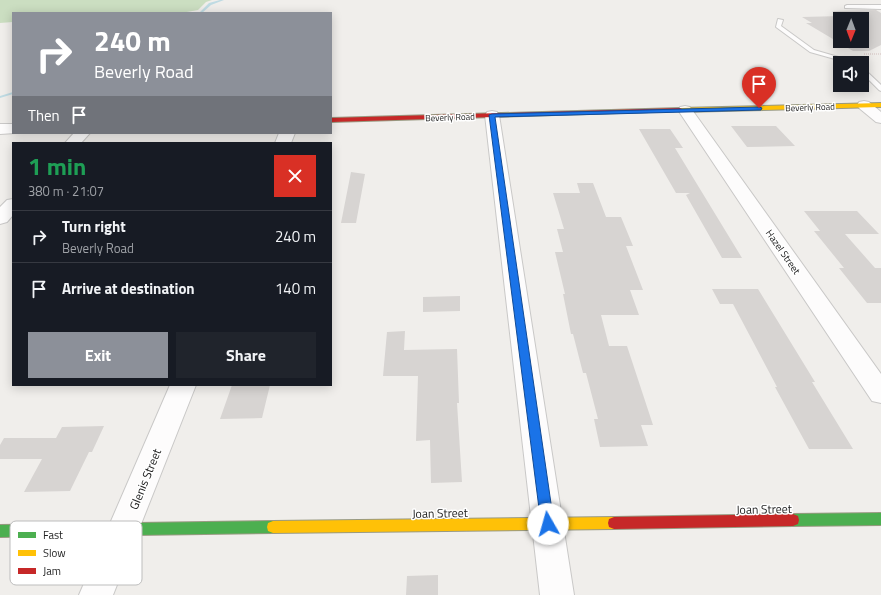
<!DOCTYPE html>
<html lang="en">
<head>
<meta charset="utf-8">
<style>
	:root { --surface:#171b24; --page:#20242c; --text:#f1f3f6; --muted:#9ea1a6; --line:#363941; --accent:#8c9099 }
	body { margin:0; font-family:"Titillium Web",sans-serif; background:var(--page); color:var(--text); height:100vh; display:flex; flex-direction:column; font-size:15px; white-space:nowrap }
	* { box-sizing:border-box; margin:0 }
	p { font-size:13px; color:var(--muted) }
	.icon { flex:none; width:22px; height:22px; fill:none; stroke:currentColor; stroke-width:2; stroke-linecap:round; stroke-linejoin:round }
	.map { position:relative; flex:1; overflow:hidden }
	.sheet { position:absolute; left:12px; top:142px; width:320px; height:244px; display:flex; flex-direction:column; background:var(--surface); border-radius:0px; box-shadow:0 2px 10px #0003 }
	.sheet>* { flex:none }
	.hud { position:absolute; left:12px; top:12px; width:320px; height:122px; border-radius:0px; box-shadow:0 2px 10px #0003; background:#8c9099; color:#fff; overflow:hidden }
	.needle { width:26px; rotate:181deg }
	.fabs { position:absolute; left:833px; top:12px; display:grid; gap:8px }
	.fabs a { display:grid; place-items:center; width:36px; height:36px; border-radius:0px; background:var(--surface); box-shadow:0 2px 10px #0003; font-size:20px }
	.pin { position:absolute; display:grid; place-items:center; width:34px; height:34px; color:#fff; margin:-41px -17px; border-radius:50% 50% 50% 0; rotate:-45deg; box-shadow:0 0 4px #0007 }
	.pin .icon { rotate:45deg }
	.me { position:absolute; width:44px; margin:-22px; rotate:353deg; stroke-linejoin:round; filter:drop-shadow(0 0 3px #0008) }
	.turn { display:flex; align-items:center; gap:14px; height:84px; padding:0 16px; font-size:18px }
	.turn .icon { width:52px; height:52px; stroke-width:2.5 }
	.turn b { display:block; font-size:28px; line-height:34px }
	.then { display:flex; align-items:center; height:38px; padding:0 16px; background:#0003; gap:8px; font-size:15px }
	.round { display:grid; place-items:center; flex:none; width:42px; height:42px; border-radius:0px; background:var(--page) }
	.head { display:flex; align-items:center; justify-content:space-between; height:68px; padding:0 16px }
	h1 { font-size:24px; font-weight:700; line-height:30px; color:#1e9e55 }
	.button { display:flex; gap:8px; margin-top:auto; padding:8px 16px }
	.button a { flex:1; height:46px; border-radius:0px; background:var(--accent); color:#fff; font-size:16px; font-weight:700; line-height:46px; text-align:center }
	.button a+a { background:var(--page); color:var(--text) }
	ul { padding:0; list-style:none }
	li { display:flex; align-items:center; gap:12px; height:52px; padding:0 16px; border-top:1px solid var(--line) }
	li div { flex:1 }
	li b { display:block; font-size:15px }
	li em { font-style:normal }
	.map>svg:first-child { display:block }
	.forest { fill:#cbdec1 }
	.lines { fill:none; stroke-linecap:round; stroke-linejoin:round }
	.stream { fill:#bfdbe3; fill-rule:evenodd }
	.building { fill:#d7d4d2; fill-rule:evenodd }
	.lane-casing { stroke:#c9c8c7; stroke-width:2 }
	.street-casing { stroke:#c9c8c7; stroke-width:2 }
	.fast-casing { stroke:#999a82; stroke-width:2 }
	.slow-casing { stroke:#999a82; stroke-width:2 }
	.jam-casing { stroke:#999a82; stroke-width:2 }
	.path { stroke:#dccecd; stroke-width:1.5; stroke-dasharray:1 1; stroke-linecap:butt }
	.lane { fill:#fdfcfc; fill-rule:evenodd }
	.street { fill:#fdfcfc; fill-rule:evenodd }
	.fast { fill:#4caf50; fill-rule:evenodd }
	.slow { fill:#ffc107; fill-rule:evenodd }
	.jam { fill:#c62828; fill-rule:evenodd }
	.route { fill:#1a73e8; stroke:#114b97 }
	.labels { text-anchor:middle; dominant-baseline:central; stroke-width:3; stroke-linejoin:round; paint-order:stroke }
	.far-street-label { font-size:9px; fill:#222; stroke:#fff }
	.street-label { font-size:10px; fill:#222; stroke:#fff }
	.near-street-label { font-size:12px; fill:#222; stroke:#fff }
	.key { fill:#fff; stroke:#bdbdbd; stroke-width:1 }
	.key-label { font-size:11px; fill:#222 }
</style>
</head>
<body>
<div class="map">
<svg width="881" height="595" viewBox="0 0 881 595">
	<rect width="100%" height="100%" fill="#f0eeeb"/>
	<path class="forest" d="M0 0H212L206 2 198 10 181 13H13V22L0 23Z"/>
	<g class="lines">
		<path class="stream" d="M220 0H224L211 5 202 13H199L209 3Z
			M13 92V94L0 98V96Z"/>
	</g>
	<path class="building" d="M876 10 881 13V45L869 51H853L806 23H812L802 17 841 16 832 11ZM840 19H862V41H840Z
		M731 126H776L795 146 747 147Z
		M639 129H670L683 148H675L742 258H722L686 195 690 193H676Z
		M351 172 365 174 356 223H341Z
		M577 183H593L606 217H621L633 246H626L643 290H630L639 315H601L609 346H627L653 425H641L648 446 600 447 594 419H598L586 373H583L573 334H571L563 294H565L555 252H563L557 229H564L553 193H580Z
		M804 211H857L879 234H845L875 268H881V303H867L839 268H844L814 231H820Z
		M712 289H758L815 382H812L853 449H809L775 387H777L733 304H720Z
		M460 296V311L423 312V297Z
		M405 331 404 350 457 349 459 403H457L462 482 431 483 430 440 416 441 418 376H383L387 332Z
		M232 385H270L262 418 220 419Z
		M104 426 92 452H89L70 491 24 492 42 459H0V445L4 438H56L62 427Z
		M438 575V595H406L407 576Z"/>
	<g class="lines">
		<g class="lane-casing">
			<path id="lane" d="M847 5H881V9L845 8V6Z
				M778 19 783 20 781 26 814 50 859 63H849L810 52 776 27Z
				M862 67 881 85V91L879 90 862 73Z"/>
		</g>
		<g class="street-casing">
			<path id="street" d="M864 101 869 102 881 112V123L876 122 859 108 857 105 859 102Z
				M685 106 690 107 881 374V403L872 401 678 110 680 107Z
				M492 111 497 112 499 115 574 595H540L485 115 487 112Z
				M0 124H13V133H15L0 134Z
				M74 133H90L81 143H65Z
				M279 133H295L291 143H275Z
				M13 199V215L7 222 0 224V207L7 200Z
				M170 385H196L113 595H79Z"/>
		</g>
		<g class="fast-casing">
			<path id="fast" d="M881 513V525L793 526 788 524 787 520 788 516 793 514Z
				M273 521 278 523 279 527 278 531 273 533 0 537V525Z"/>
		</g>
		<g class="slow-casing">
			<path id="slow" d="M881 103V107L680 112 677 110 680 108Z
				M614 517 619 519 620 523 619 527 614 529 273 533 268 531 267 527 268 523 273 521Z"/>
		</g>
		<g class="jam-casing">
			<path id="jam" d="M680 108 682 109V111L331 122V118Z
				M793 514 798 516 799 520 798 524 793 526 614 529 609 527 608 523 609 519 614 517Z"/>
		</g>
		<path class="path" d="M864 54H881"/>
		<use href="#lane" class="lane"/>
		<use href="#street" class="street"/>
		<use href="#fast" class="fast"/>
		<use href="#slow" class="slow"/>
		<use href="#jam" class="jam"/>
	</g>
	<path class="route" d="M759 107 762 108 761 110 495 117 554 524 552 528 548 529 543 528 541 524 489 115 492 114Z"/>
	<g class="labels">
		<g class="far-street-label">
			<text transform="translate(810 107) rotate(-2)">Beverly Road</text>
			<text transform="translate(450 117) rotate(-2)">Beverly Road</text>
		</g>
		<g class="street-label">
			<text transform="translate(783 252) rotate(55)">Hazel Street</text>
		</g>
		<g class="near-street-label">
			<text transform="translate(145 479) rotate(-68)">Glenis Street</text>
			<text transform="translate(764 509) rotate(-1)">Joan Street</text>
			<text transform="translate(440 513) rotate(-1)">Joan Street</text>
		</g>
	</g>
	<rect x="10" y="521" width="132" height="64" rx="6" class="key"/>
	<rect x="18" y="532" width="18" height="6" fill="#4caf50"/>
	<rect x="18" y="550" width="18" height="6" fill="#ffc107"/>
	<rect x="18" y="568" width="18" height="6" fill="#c62828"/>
	<g class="key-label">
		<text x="43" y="539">Fast</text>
		<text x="43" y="557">Slow</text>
		<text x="43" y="575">Jam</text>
	</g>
</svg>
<div class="fabs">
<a><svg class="needle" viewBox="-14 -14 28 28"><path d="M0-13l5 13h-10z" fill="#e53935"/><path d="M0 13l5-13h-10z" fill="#9ea1a6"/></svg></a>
<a><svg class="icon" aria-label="sound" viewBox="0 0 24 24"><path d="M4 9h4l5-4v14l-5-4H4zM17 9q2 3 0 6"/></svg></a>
</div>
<div class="pin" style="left:759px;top:108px;background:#d93025"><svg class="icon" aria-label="arrive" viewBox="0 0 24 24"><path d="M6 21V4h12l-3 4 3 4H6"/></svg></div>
<svg class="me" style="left:548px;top:524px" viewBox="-20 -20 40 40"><circle r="19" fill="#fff"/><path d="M0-13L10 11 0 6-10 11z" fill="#1a73e8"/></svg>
<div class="hud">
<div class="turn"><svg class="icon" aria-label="right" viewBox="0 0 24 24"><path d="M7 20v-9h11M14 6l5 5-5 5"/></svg><div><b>240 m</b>Beverly Road</div></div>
<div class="then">Then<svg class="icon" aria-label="arrive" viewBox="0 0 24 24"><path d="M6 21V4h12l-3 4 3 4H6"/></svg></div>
</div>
<section class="sheet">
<div class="head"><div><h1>1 min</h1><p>380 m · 21:07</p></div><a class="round" style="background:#d93025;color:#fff"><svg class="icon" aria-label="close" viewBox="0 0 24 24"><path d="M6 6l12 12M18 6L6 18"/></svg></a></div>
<ul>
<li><svg class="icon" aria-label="right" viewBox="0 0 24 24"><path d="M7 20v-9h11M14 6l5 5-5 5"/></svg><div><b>Turn right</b><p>Beverly Road</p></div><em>240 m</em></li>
<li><svg class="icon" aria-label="arrive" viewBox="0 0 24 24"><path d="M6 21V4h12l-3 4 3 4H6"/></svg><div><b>Arrive at destination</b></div><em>140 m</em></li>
</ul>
<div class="button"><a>Exit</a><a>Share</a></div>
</section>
</div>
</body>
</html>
